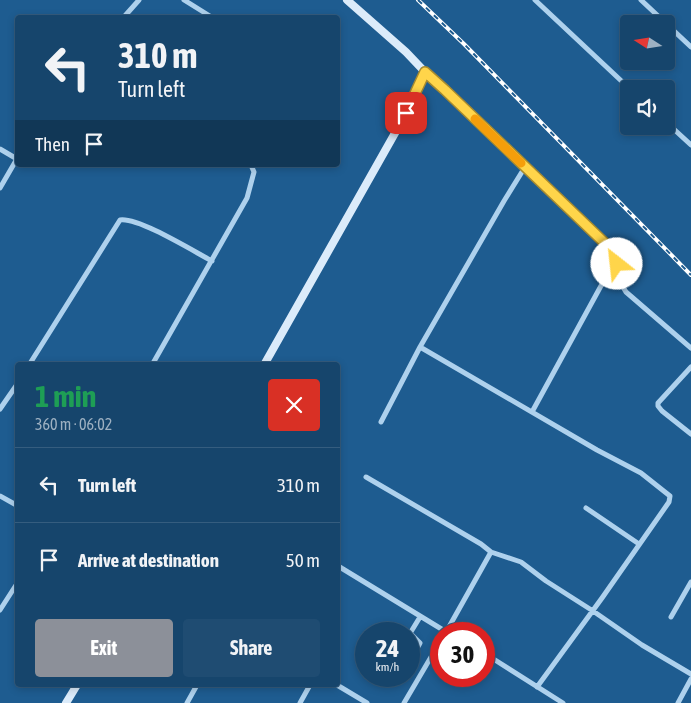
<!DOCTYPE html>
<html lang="en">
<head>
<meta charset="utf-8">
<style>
	:root { --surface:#16456c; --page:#1f4c72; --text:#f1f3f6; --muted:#9eb1c2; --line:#355d7f; --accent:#8c9099 }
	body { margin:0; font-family:"Asap Condensed",sans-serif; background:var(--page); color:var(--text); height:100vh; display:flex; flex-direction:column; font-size:19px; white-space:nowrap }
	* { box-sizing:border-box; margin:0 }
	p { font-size:16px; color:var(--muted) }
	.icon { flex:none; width:28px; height:28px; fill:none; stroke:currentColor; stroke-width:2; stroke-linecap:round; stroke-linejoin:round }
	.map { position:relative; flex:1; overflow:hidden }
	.side { position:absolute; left:15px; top:362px; width:325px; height:325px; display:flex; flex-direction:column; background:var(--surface); border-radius:5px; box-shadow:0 2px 8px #0003,0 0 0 1px var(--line) }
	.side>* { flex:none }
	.hud { position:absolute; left:15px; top:15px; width:325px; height:152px; border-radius:5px; box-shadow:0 2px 8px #0003,0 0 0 1px var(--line); background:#16456c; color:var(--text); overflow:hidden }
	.needle { width:32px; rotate:282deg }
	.fabs { position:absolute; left:620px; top:15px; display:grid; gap:10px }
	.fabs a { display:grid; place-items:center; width:55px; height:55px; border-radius:5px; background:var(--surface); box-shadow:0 2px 8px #0003,0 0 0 1px var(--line); font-size:25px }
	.speed { position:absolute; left:355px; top:622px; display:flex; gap:10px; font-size:25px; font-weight:700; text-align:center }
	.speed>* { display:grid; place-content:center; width:65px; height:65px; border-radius:50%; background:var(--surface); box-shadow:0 2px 8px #0003,0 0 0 1px var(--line); line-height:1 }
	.speed small { font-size:12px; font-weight:400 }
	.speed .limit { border:8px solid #d22; background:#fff; color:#111 }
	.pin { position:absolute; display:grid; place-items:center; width:42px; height:42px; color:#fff; margin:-21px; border-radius:10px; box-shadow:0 2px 8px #0006 }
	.me { position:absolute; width:55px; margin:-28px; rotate:331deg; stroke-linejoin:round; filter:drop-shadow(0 0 4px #0008) }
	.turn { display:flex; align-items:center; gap:18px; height:105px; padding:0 20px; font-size:22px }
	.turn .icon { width:65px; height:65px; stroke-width:2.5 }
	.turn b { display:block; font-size:35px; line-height:42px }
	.then { display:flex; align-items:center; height:48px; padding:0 20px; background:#0003; gap:10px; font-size:19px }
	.round { display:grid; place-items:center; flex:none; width:52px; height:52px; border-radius:5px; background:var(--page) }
	.summary { display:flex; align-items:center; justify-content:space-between; height:85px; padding:0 20px }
	h1 { font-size:30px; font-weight:700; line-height:38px; color:#1e9e55 }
	.cta { display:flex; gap:10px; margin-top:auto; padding:10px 20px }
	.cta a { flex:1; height:58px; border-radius:5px; background:var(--accent); color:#fff; font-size:20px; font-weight:700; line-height:58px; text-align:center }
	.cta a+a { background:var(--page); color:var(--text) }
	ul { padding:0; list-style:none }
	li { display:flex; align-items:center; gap:15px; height:75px; padding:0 20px; border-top:1px solid var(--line) }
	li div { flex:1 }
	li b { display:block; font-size:19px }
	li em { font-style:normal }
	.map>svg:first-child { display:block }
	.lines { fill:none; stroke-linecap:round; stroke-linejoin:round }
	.street { stroke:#aed1ed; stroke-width:5 }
	.secondary { stroke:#dbebfa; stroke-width:8 }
	.rail-casing { stroke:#fff; stroke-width:4 }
	.rail { stroke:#1e5c90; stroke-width:2; stroke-dasharray:5.5; stroke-linecap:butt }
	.route-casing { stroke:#a68a30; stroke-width:12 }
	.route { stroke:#ffd54a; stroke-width:9 }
	.slow { stroke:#f59e0b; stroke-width:9 }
</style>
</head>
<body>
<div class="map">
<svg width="691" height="703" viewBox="0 0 691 703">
	<rect width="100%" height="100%" fill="#1e5c90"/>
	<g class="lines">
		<path class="street" d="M184 0 213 18
			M535 0 630 89
			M641 0 691 47
			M123 18 139 0
			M425 72 445 90 610 248C619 262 616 278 626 292L691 348
			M666 122 691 145
			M0 149 17 159
			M0 188 18 157
			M420 347 597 450 641 473 670 496 669 502 602 598 537 687
			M29 365 120 220C138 217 193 251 212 261
			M152 365 247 198 254 172 251 165
			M691 367 658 403V406L662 411 691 434
			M0 409 18 383
			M532 412 602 284 617 265
			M381 422 420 347 504 201 525 167
			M366 477 481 544 491 552 445 634
			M0 496 18 506
			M586 508 639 544
			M491 552 521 562 546 581 593 611 642 645 691 674
			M338 566 448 633
			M0 610 18 582
			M671 617 691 582
			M409 635 420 617
			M484 653 563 703
			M409 658 413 656 420 643 410 633
			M386 679 388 676
			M337 685 367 703
			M187 703 197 685
			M300 703 310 685
			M404 703 441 640
			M678 703 691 679"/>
		<path class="secondary" d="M264 365 399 126 425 72 406 52 347 0
			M66 703 77 685"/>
		<g class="rail-casing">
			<path id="rail" d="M418 0 464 44 691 275"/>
		</g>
		<use href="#rail" class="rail"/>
	</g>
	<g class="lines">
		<g class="route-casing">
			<path id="route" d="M406 113 425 72 445 90 610 248 614 254 617 264"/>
		</g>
		<use href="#route" class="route"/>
		<path class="slow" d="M475 119 521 163"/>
	</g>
</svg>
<div class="fabs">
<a><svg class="needle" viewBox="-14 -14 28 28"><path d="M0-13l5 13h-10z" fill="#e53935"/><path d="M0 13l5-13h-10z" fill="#9eb1c2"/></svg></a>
<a><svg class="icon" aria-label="sound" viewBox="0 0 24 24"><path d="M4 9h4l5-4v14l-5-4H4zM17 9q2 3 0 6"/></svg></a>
</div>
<div class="speed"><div>24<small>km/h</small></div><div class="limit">30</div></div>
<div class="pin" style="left:406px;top:113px;background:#d93025"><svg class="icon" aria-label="arrive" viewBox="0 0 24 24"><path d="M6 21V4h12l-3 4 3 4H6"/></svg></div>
<svg class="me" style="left:617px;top:264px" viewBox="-20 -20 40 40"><circle r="19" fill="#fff"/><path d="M0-13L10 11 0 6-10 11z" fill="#ffd54a"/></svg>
<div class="hud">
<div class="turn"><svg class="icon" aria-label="left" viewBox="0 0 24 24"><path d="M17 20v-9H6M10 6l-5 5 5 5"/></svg><div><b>310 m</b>Turn left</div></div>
<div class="then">Then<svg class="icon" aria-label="arrive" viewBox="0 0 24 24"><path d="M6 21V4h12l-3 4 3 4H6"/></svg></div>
</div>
<section class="side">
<div class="summary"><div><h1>1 min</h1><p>360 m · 06:02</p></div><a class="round" style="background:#d93025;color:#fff"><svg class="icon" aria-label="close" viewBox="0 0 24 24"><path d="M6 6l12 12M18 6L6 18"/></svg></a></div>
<ul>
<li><svg class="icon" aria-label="left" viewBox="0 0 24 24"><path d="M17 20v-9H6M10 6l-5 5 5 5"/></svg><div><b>Turn left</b></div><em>310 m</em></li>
<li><svg class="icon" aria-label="arrive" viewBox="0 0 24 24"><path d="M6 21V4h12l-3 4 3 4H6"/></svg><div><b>Arrive at destination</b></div><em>50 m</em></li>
</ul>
<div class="cta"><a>Exit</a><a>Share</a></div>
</section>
</div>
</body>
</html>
